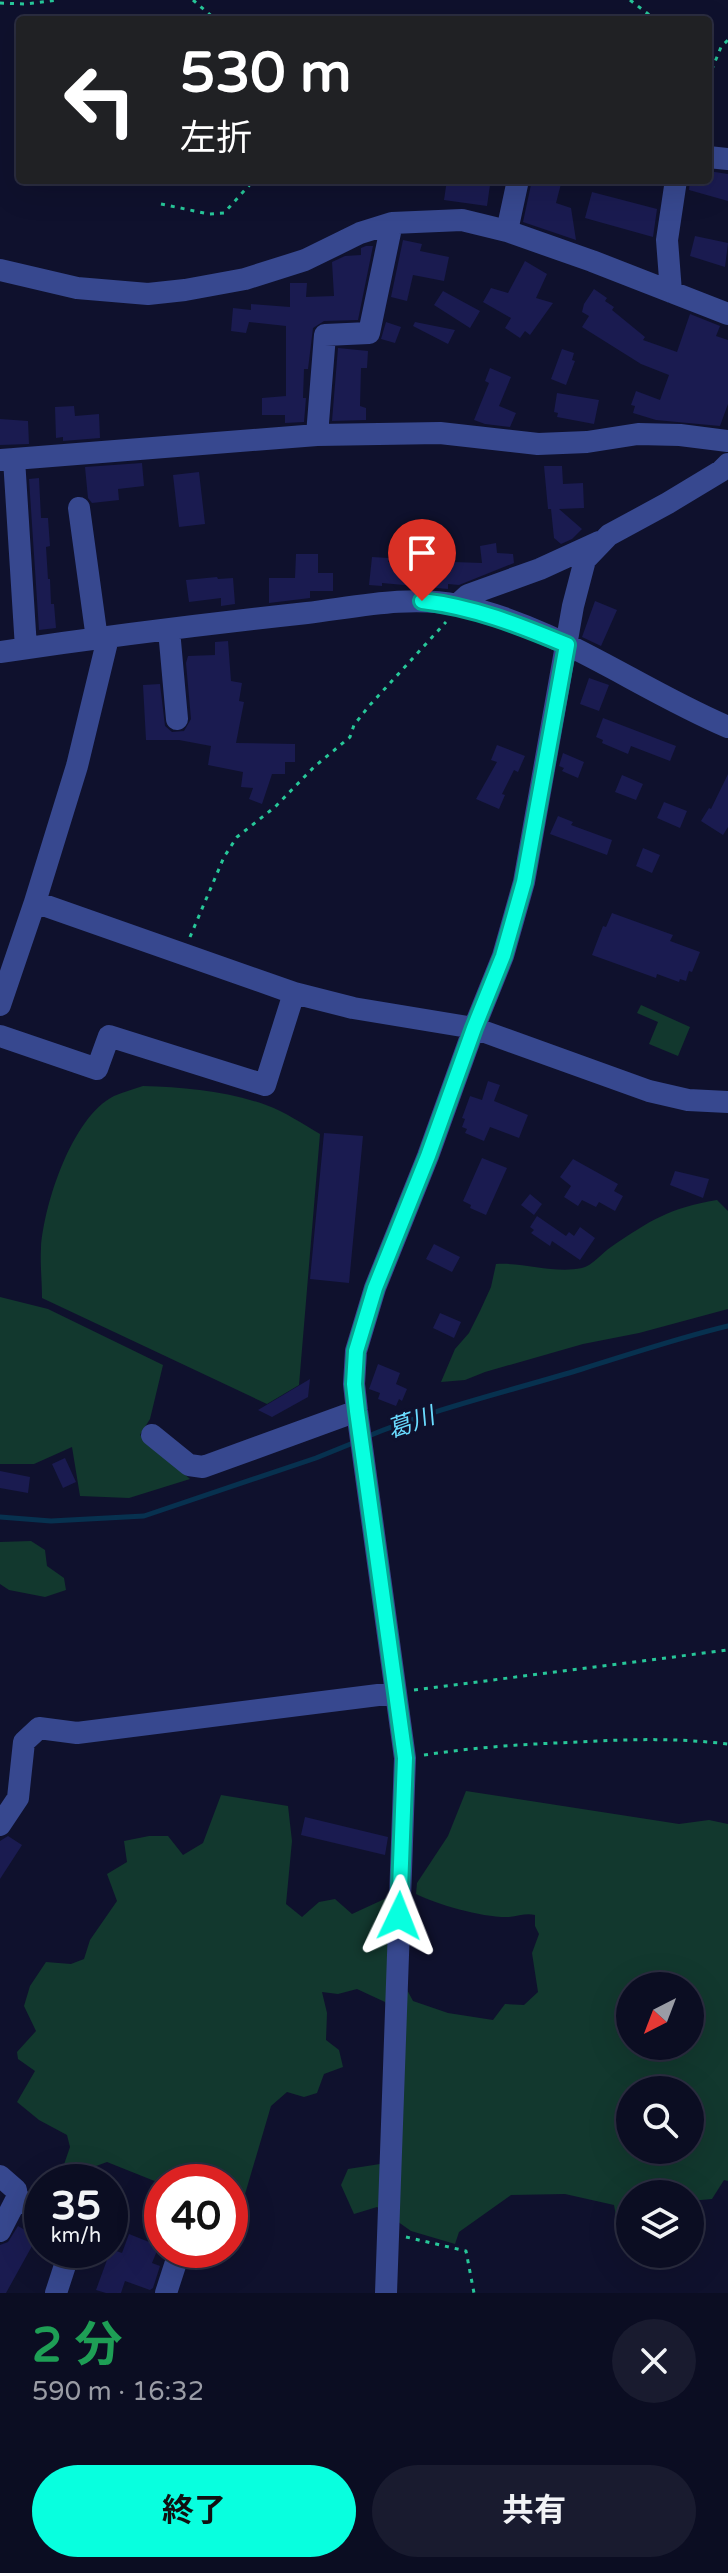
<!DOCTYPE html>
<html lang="ja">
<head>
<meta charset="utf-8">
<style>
	:root { --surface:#0b0d22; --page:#191b2f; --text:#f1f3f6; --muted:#9a9ca5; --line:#2b2d40; --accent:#08ffdf }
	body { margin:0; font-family:"Varela Round","Noto Sans JP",sans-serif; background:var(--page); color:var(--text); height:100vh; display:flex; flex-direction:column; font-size:30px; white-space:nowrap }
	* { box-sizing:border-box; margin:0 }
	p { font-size:26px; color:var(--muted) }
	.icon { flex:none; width:44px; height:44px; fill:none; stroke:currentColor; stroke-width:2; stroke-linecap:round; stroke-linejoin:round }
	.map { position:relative; height:2293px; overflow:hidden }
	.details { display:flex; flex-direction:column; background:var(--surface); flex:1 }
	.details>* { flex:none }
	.hud { position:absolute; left:16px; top:16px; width:696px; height:168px; border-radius:8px; box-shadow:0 8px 32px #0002,0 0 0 2px var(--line); background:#202124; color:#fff; overflow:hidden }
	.needle { width:52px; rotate:222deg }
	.buttons { position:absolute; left:616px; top:1972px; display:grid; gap:16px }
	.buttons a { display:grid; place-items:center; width:88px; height:88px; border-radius:50%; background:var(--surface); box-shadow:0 8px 32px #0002,0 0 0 2px var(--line); font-size:40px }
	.speed { position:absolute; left:24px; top:2164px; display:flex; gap:16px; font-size:40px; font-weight:700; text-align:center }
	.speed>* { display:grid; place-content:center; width:104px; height:104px; border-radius:50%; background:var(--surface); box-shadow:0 8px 32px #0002,0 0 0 2px var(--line); line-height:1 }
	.speed small { font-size:20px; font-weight:400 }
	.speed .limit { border:12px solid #d22; background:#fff; color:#111 }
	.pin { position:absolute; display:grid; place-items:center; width:68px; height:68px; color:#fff; margin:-82px -34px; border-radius:50% 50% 50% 0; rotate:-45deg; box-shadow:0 0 8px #0007 }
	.pin .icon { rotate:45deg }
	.me { position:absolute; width:88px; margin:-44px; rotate:2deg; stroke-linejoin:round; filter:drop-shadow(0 0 6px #0008) }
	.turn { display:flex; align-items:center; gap:28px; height:168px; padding:0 32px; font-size:36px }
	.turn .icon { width:104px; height:104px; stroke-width:2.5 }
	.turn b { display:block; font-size:56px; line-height:68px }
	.round { display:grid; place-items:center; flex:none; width:84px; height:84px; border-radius:42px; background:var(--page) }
	.headline { display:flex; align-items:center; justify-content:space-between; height:136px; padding:0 32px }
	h1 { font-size:48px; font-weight:700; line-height:60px; color:#1e9e55 }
	.action { display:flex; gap:16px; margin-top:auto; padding:16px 32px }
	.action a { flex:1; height:92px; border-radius:48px; background:var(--accent); color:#111; font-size:32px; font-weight:700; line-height:92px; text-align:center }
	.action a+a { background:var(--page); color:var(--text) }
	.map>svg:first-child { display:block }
	.green { fill:#12382e; fill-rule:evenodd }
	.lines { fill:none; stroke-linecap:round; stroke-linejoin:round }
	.stream { stroke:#07314f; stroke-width:5 }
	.building { fill:#1a1b50 }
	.path { stroke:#27c799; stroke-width:3; stroke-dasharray:4 6; stroke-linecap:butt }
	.minor { stroke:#37488f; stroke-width:22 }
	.route-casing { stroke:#05a691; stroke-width:20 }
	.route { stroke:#08ffdf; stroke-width:14 }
	.labels { text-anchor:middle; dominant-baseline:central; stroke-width:6; stroke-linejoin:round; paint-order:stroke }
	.water-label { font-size:24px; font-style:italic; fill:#6adcff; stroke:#0f112d }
</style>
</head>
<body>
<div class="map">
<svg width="728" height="2293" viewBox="0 0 728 2293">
	<rect width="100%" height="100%" fill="#0f112d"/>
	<path class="green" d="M641 1005 690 1027 678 1056 649 1044 658 1022 637 1013Z
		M143 1086C184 1087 226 1091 266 1105 285 1112 303 1124 320 1134L299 1385 267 1404 42 1298C42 1281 40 1264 41 1248 44 1204 72 1117 114 1096 123 1092 134 1089 143 1086Z
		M717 1200 728 1211V1309L639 1333 583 1344 485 1372 465 1380 441 1382 455 1349 469 1333 480 1311 491 1287 496 1264C524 1262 554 1274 582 1268 592 1266 602 1253 611 1247 651 1220 669 1208 717 1200Z
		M0 1297 48 1309 163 1365 150 1419 140 1435 190 1479 129 1498 80 1496 72 1447 34 1464H0Z
		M31 1541 45 1550 47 1566 64 1578 66 1590 45 1597 9 1590 0 1584V1542Z
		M466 1791 679 1824 709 1820 728 1824V2181L724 2180 712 2199 690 2201V2194H630V2216L617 2222 614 2205 565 2194 511 2195 459 2232 455 2244 411 2231 377 2207 354 2214 341 2185 348 2169 380 2164 403 2047 385 2002 357 1989 338 1994 322 1992 327 2013 326 2040 339 2050 343 2067 324 2074 317 2093 304 2097 287 2092 271 2106 230 2245V2182H162V2184L107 2162 88 2169 96 2182H58L70 2147 67 2135 39 2120 17 2102 35 2071 18 2059 17 2052 36 2031 24 2006 30 1986 46 1962 71 1964 84 1959 90 1940 117 1901 107 1874 127 1862 124 1841 149 1836H168L183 1855 203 1843 221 1795 288 1806 292 1841 286 1904 302 1917 319 1902 335 1899 352 1914 391 1896 405 1986 413 2001 448 2013 493 2020 505 2004 524 2005 538 1992 532 1953 539 1934 535 1926V1915C526 1913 519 1916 509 1917 484 1918 438 1905 416 1894L417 1883 448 1836ZM630 1986H690V2046H630ZM630 2090H690V2150H630Z"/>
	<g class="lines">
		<path class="stream" d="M366 1437C436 1408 510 1391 582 1369 631 1354 678 1338 728 1326
			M0 1517 51 1521 144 1516 316 1458 353 1443"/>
	</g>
	<path class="building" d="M708 171 728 174V201L689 190 690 180H708Z
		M447 180H477V183L490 185 487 206 444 200Z
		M532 180H562L556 203 571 208 576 240 523 222Z
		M592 192 657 209 653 237 585 218Z
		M695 236 728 243 725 267 690 256Z
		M403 240 422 244 420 251 449 257 444 281 413 275 407 301 391 297Z
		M366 246H373L358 320 324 321 313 328 308 369H304L303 398H306L304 422 285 423V415H262V398L286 396V326L249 322 246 333 231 331 233 308 251 310V304L290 307V283H307L306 297 334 296 332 262 345 256 361 255V248Z
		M525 261 547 274 536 298 553 303 530 335 525 331 520 338 505 328 511 318 483 302 491 288 508 293Z
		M594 289 607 298 605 301 614 307 612 310 645 337 643 340 677 352 690 314 720 326 716 336 728 340V404L720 426 656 420 633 413 635 406 631 405 636 391 660 400 669 375 641 364 582 327 589 316 582 312 584 304Z
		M443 291 480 311 470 328 434 305Z
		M386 322 401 327 395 343 381 339Z
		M415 322 455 330 448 344 413 326Z
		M338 348 368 351 367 368H361L360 406 366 408V420L332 421Z
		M562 349 574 353 572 360 575 361 566 385 551 379Z
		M490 368 511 377 499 406 516 413 510 427 485 424 474 420 489 383 485 381Z
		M557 393 599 400 594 424 557 417 558 413 554 412Z
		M74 406 75 416 99 414 100 438 63 441V437L56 438 55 407Z
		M0 419 28 421 29 444 0 445Z
		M142 463 144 486 118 489 119 500 92 503 88 498 85 467Z
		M544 466H562L563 484 583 483 584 508 559 509 582 529 572 539 561 544 554 538 551 509H548Z
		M199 472 205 524 179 527 173 475Z
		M39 478 41 518H48L50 546 46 547 48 579H50L51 604H54L56 628 39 630 29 479Z
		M496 543 497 553 513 554 514 563 459 585 448 584V589L382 583V586L369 585 372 557 389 558 388 562 452 568 453 562 482 563 480 546Z
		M296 554H318V573H333V591H310V598L269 603V578H295Z
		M217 577 218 579 233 578 235 604 221 606V598L189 602 186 580Z
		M595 601 617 610 601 646 582 637Z
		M228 641 231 681 242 683 239 701 244 702 236 743 295 744V762H285V774H272L262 804 249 799 253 788 241 787 243 772 208 765 211 746 179 740H146L143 685 160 684 165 726 172 732 184 731 191 719 186 663 188 656 215 655V642Z
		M589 678 609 685 599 711 580 704Z
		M603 718 676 746 670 761 631 746 628 754 602 743 603 740 596 737Z
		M497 745 525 756 518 772 514 770 502 794 505 795 499 809 476 799 497 762 491 760Z
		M563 753 584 762 578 778 562 771 564 768 559 766Z
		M728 774V827L723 835 701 821 709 808 711 809Z
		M622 775 643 784 636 800 615 792Z
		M664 802 687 811 680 828 657 818Z
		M558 816 573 822 571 825 612 840 607 855 550 834Z
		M643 848 660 855 652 873 636 866Z
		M612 913 673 935 670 941 700 952 692 972 689 971 686 981 680 979 679 982 657 974 656 978 592 955 603 926 606 927Z
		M488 1081 500 1085 494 1101 528 1115 519 1138 490 1127 484 1141 465 1133 467 1129 462 1127 465 1119 462 1118 470 1096 482 1100Z
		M324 1133 363 1136 349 1283 310 1279Z
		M482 1158 507 1168 486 1215 470 1208 471 1205 463 1201Z
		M573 1159 618 1184 614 1191 623 1196 615 1211 599 1202 596 1207 582 1200 578 1206 564 1197 571 1186 560 1177Z
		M675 1171 709 1179 703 1198 670 1185Z
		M530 1194 542 1204 534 1215 521 1205Z
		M537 1216 566 1236 569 1232 574 1236 580 1227 595 1238 580 1260 552 1241 550 1246 531 1233 534 1230 530 1227Z
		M434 1244 460 1257 452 1272 426 1259Z
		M440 1313 461 1322 454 1338 433 1328Z
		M378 1364 400 1373 396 1384 407 1389 402 1401 399 1399 396 1406 378 1399 380 1393 369 1389Z
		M310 1379 308 1397 272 1417 258 1410Z
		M65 1458 76 1482 63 1488 52 1464Z
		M0 1471 30 1477 28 1493 0 1488Z
		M305 1817 388 1837 385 1855 301 1835Z
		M8 1836 22 1845 0 1879V1841Z
		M18 2226 37 2237 6 2293H0V2245L8 2242Z
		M129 2234 159 2246 152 2263 160 2266 153 2288 150 2290 125 2281 121 2293H106L96 2290 111 2249 122 2253Z"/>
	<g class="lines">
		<path class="path" d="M193 0 216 20
			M630 0 656 20
			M0 3 25 4 58 0
			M708 79 721 47 728 40
			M161 204 209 214 224 213 254 180
			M190 937 224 857 237 837 275 807 314 767 350 737 354 725 369 706 446 622
			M414 1690 728 1650
			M424 1755C476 1747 527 1744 579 1742 629 1739 678 1738 728 1744
			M406 2237 466 2251 474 2293"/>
		<path class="minor" d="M708 157 728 159
			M507 231 518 180
			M0 270 77 288 148 294 185 290 245 279 305 260 360 233 392 223 462 220 507 231 592 261 728 314
			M671 292 667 240 676 180
			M317 435 440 433 538 444 587 442 638 434 680 435 728 441
			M14 459 317 435 325 335 369 333 392 223
			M1 460 14 459 26 648
			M79 508 97 639
			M457 605 468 595 540 569 599 542
			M169 630 177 719
			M0 652C102 637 205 624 307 613 356 607 409 595 458 605 555 625 638 689 728 727
			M35 902 294 993 353 1008 474 1028 649 1091 688 1100 728 1102
			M0 1005 35 902 77 766 108 638
			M0 1036 97 1069 109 1036 265 1085 294 993
			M152 1435 189 1465 203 1467 357 1411
			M0 1825 18 1798 24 1742 39 1728 77 1733 394 1693
			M0 2176 16 2190 17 2198 0 2231
			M17 2198 42 2213
			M56 2293 70 2250
			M166 2293 178 2256
			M386 2293 405 1758 357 1411 354 1384 356 1351 375 1288 428 1156 474 1028 503 956 524 882 573 606 585 560 609 535 668 503 721 471 728 464"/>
	</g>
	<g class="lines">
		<g class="route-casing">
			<path id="route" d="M399 1916 405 1758 357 1411 354 1384 356 1351 375 1288 428 1156 474 1028 503 956 524 882 567 645C519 625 474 607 422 601"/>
		</g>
		<use href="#route" class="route"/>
	</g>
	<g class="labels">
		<g class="water-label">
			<text transform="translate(411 1423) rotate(-19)">葛川</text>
		</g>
	</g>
</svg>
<div class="buttons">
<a><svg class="needle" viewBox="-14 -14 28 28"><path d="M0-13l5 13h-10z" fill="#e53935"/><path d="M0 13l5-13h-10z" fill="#9a9ca5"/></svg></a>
<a><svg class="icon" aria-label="search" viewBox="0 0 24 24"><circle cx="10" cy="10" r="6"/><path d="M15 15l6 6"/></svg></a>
<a><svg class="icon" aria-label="layers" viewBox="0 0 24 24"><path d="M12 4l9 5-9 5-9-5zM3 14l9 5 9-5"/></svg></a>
</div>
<div class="speed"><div>35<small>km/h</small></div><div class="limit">40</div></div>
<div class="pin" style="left:422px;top:601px;background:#d93025"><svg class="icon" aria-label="arrive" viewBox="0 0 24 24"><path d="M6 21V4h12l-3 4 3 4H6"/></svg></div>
<svg class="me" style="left:399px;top:1916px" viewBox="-20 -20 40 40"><path d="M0-17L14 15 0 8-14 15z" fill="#08ffdf" stroke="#fff" stroke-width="4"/></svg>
<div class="hud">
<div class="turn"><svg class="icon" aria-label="left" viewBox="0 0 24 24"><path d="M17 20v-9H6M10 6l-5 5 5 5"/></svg><div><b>530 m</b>左折</div></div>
</div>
</div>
<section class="details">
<div class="headline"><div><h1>2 分</h1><p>590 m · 16:32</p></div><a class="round"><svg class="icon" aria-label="close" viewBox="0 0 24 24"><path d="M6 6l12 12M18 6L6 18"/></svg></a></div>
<div class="action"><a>終了</a><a>共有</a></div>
</section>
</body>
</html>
